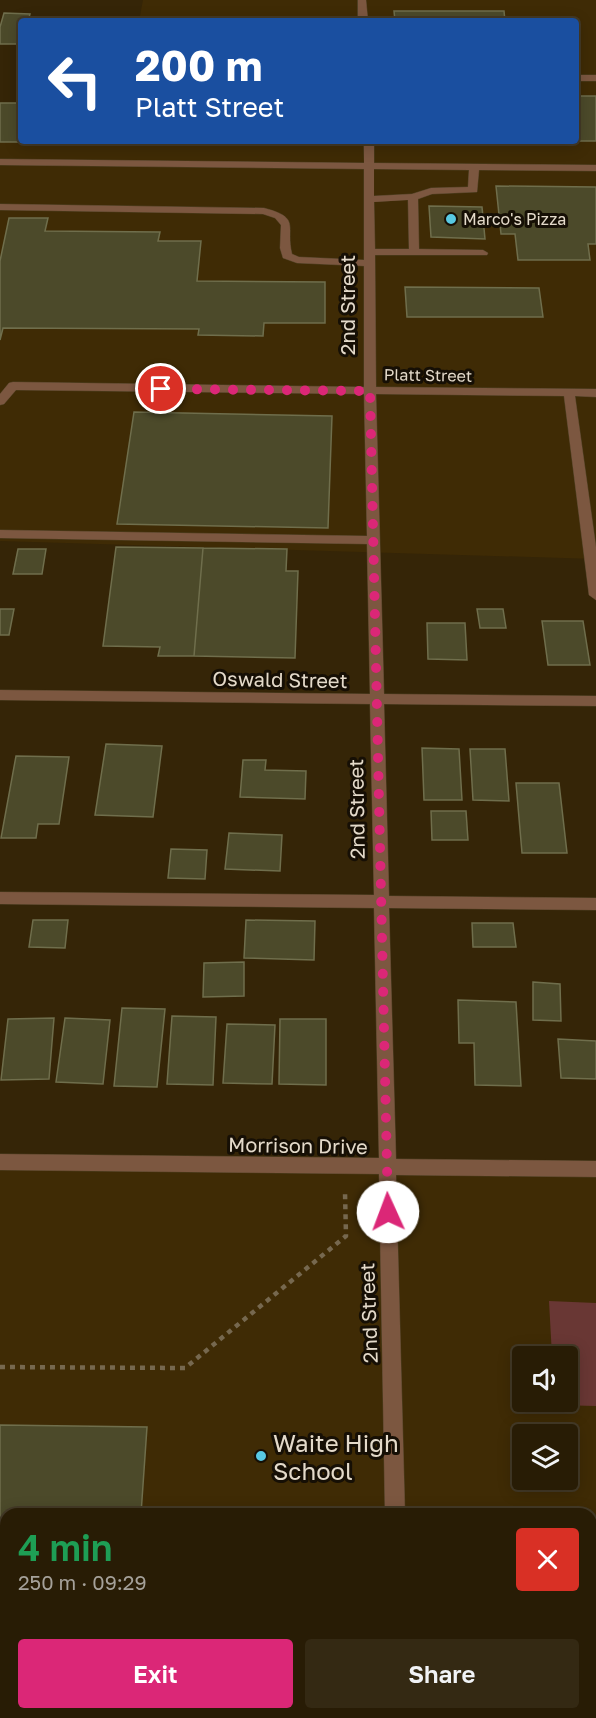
<!DOCTYPE html>
<html lang="en">
<head>
<meta charset="utf-8">
<style>
	:root { --surface:#281c05; --page:#342913; --text:#f1f3f6; --muted:#a5a19a; --line:#443a27; --accent:#db2777 }
	body { margin:0; font-family:"Golos Text",sans-serif; background:var(--page); color:var(--text); height:100vh; display:flex; flex-direction:column; font-size:22px; white-space:nowrap }
	* { box-sizing:border-box; margin:0 }
	p { font-size:20px; color:var(--muted) }
	.icon { flex:none; width:33px; height:33px; fill:none; stroke:currentColor; stroke-width:2; stroke-linecap:round; stroke-linejoin:round }
	.map { position:relative; flex:1; overflow:hidden }
	.side { position:absolute; left:0px; top:1508px; width:597px; height:212px; display:flex; flex-direction:column; background:var(--surface); border-radius:18px 18px 0 0; box-shadow:0 3px 15px #0003,0 0 0 2px var(--line) }
	.side>* { flex:none }
	.guide { position:absolute; left:18px; top:18px; width:561px; height:126px; border-radius:6px; box-shadow:0 3px 15px #0003,0 0 0 2px var(--line); background:#1a4fa0; color:#fff; overflow:hidden }
	.tools { position:absolute; left:512px; top:1346px; display:grid; gap:12px }
	.tools a { display:grid; place-items:center; width:66px; height:66px; border-radius:6px; background:var(--surface); box-shadow:0 3px 15px #0003,0 0 0 2px var(--line); font-size:30px }
	.pin { position:absolute; display:grid; place-items:center; width:51px; height:51px; color:#fff; margin:-26px; border:3px solid #fff; border-radius:50%; box-shadow:0 2px 6px #0007 }
	.me { position:absolute; width:66px; margin:-33px; rotate:358deg; stroke-linejoin:round; filter:drop-shadow(0 0 4px #0008) }
	.turn { display:flex; align-items:center; gap:21px; height:126px; padding:0 18px; font-size:27px }
	.turn .icon { width:78px; height:78px; stroke-width:2.5 }
	.turn b { display:block; font-size:42px; line-height:51px }
	.round { display:grid; place-items:center; flex:none; width:63px; height:63px; border-radius:6px; background:var(--page) }
	.headline { display:flex; align-items:center; justify-content:space-between; height:102px; padding:0 18px }
	h1 { font-size:36px; font-weight:600; line-height:45px; color:#1e9e55 }
	.action { display:flex; gap:12px; margin-top:auto; padding:12px 18px }
	.action a { flex:1; height:69px; border-radius:6px; background:var(--accent); color:#fff; font-size:24px; font-weight:600; line-height:69px; text-align:center }
	.action a+a { background:var(--page); color:var(--text) }
	.map>svg:first-child { display:block }
	.built { fill:#3f2b05; fill-rule:evenodd }
	.green { fill:#693734 }
	.building { fill:#4c4a2a; stroke:#6f6e4c; stroke-width:1.5 }
	.lines { fill:none; stroke-linecap:round; stroke-linejoin:round }
	.minor-casing { stroke:#514226; stroke-width:1 }
	.path { stroke:#76684f; stroke-width:4.5; stroke-dasharray:5 5; stroke-linecap:butt }
	.minor { fill:#7c5740; fill-rule:evenodd }
	.route { stroke:#db2777; stroke-width:10; stroke-dasharray:0 18 }
	.poi-dot { fill:#58c9e3; stroke:#160f05; stroke-width:2 }
	.labels { text-anchor:middle; dominant-baseline:central; stroke-width:6; stroke-linejoin:round; paint-order:stroke }
	.far-poi-label { font-size:16px; fill:#e4daca; stroke:#160f05; text-anchor:start }
	.far-street-label { font-size:16px; fill:#e4daca; stroke:#160f05 }
	.street-label { font-size:20px; fill:#e4daca; stroke:#160f05 }
	.near-poi-label { font-size:24px; fill:#e4daca; stroke:#160f05; text-anchor:start }
</style>
</head>
<body>
<div class="map">
<svg width="596" height="1718" viewBox="0 0 596 1718">
	<rect width="100%" height="100%" fill="#352507"/>
	<path class="built" d="M143 0H596V559L0 541V142L576 141V21H139Z
		M0 1162 387 1167 596 1177V1718H0ZM522 1356H567V1401H522ZM522 1434H567V1479H522ZM6 1514H591V1713H6Z"/>
	<path class="green" d="M549 1301 596 1303V1406L556 1405 555 1401H567V1356H552Z"/>
	<path class="building" d="M394 11H504L505 21H395Z
		M4 13 30 14 28 21H21V44H0V27Z
		M576 96H596V141H576Z
		M0 103H21V141L45 142H0Z
		M496 186 596 187V244H588L590 260H518L515 234H501Z
		M429 206 482 207 485 239 431 237Z
		M9 218H48L45 231 160 232 158 241H201L197 281 325 282V323H264L263 336 198 335 199 329 3 328 0 340V261Z
		M405 287 539 288 543 317H407Z
		M134 412 332 416 328 528 117 524Z
		M116 547 203 548 194 656H158L160 647 103 646Z
		M203 548 287 549 286 571H298L295 658 194 656Z
		M18 549H46L42 574H13Z
		M0 609H14L9 635H0Z
		M477 609H503L506 628H480Z
		M542 621H583L590 665H548Z
		M427 623H465L467 660 428 659Z
		M106 744 162 746 153 817 95 815Z
		M422 748 459 749 462 800H424Z
		M470 749H505L509 801 473 800Z
		M16 756 69 757 59 824H38L36 838H1Z
		M243 760H266L265 770 306 771 305 799 240 797Z
		M516 783H559L567 853H522Z
		M431 811H466L468 840H432Z
		M229 833 282 835 280 871 225 869Z
		M171 849 207 850 205 879 168 878Z
		M33 920H68L65 948 29 947Z
		M246 920 315 921 314 960 244 958Z
		M472 923H513L516 947H473Z
		M244 962V996L203 997 204 963Z
		M533 982 560 984 561 1021 533 1020Z
		M458 1000 516 1002 521 1086 475 1085 474 1043H459Z
		M122 1008 165 1009 157 1087 114 1086Z
		M172 1016 216 1017 213 1085 167 1084Z
		M54 1018 49 1079 1 1080 8 1019Z
		M65 1018 110 1020 103 1084 56 1082Z
		M280 1019H326V1085L279 1084Z
		M227 1024 275 1025 272 1084 223 1083Z
		M558 1039 596 1041V1079L561 1078Z
		M0 1425 147 1427 141 1514H6V1586H0Z"/>
	<g class="lines">
		<g class="minor-casing">
			<path id="minor" d="M358 0H366L368 21H358Z
				M576 75H596V81H576Z
				M364 141H374V163L596 165V171L479 170 477 192 432 194 418 199 419 249 483 250 488 253 487 255H375L376 387 596 389V397L575 396 596 547V600L589 595 564 396 376 394 384 694 596 696V706L384 704 389 896 596 898V910L389 908 396 1159 596 1161V1177L396 1175 405 1514H385L379 1174 0 1170V1154L379 1158 374 908 0 904V892L374 895 370 704 0 700V690L370 694 367 544 0 538V530L367 536 364 394 16 390 4 404 0 405V394L9 383 13 382 364 387V266L297 263 283 258 280 248 281 225 275 218 263 214 0 210V204L264 208C302 218 285 226 292 254L299 257 364 260V169L0 165V159L364 163ZM374 169 469 170 468 187 431 188 412 194 374 196ZM408 200 409 249H375L374 202Z
				M591 1663H596V1683H591Z"/>
		</g>
		<path class="path" d="M0 1367 185 1368 346 1236 345 1192"/>
		<use href="#minor" class="minor"/>
	</g>
	<g class="lines">
		<path class="route" d="M161 389 370 391 388 1212"/>
	</g>
	<g class="poi-dot">
		<circle cx="451" cy="219" r="6"/>
		<circle cx="261" cy="1456" r="6"/>
	</g>
	<g class="labels">
		<g class="far-poi-label">
			<text x="463" y="219">Marco's Pizza</text>
		</g>
		<g class="far-street-label">
			<text transform="translate(428 375) rotate(1)">Platt Street</text>
		</g>
		<g class="street-label">
			<text transform="translate(347 305) rotate(-90)">2nd Street</text>
			<text transform="translate(280 679) rotate(1)">Oswald Street</text>
			<text transform="translate(356 809) rotate(-91)">2nd Street</text>
			<text transform="translate(298 1145) rotate(1)">Morrison Drive</text>
			<text transform="translate(368 1313) rotate(-92)">2nd Street</text>
		</g>
		<g class="near-poi-label">
			<text x="273" y="1442">Waite High<tspan x="273" dy="28">School</tspan></text>
		</g>
	</g>
</svg>
<div class="tools">
<a><svg class="icon" aria-label="sound" viewBox="0 0 24 24"><path d="M4 9h4l5-4v14l-5-4H4zM17 9q2 3 0 6"/></svg></a>
<a><svg class="icon" aria-label="layers" viewBox="0 0 24 24"><path d="M12 4l9 5-9 5-9-5zM3 14l9 5 9-5"/></svg></a>
</div>
<div class="pin" style="left:161px;top:389px;background:#d93025"><svg class="icon" aria-label="arrive" viewBox="0 0 24 24"><path d="M6 21V4h12l-3 4 3 4H6"/></svg></div>
<svg class="me" style="left:388px;top:1212px" viewBox="-20 -20 40 40"><circle r="19" fill="#fff"/><path d="M0-13L10 11 0 6-10 11z" fill="#db2777"/></svg>
<div class="guide">
<div class="turn"><svg class="icon" aria-label="left" viewBox="0 0 24 24"><path d="M17 20v-9H6M10 6l-5 5 5 5"/></svg><div><b>200 m</b>Platt Street</div></div>
</div>
<section class="side">
<div class="headline"><div><h1>4 min</h1><p>250 m · 09:29</p></div><a class="round" style="background:#d93025;color:#fff"><svg class="icon" aria-label="close" viewBox="0 0 24 24"><path d="M6 6l12 12M18 6L6 18"/></svg></a></div>
<div class="action"><a>Exit</a><a>Share</a></div>
</section>
</div>
</body>
</html>
